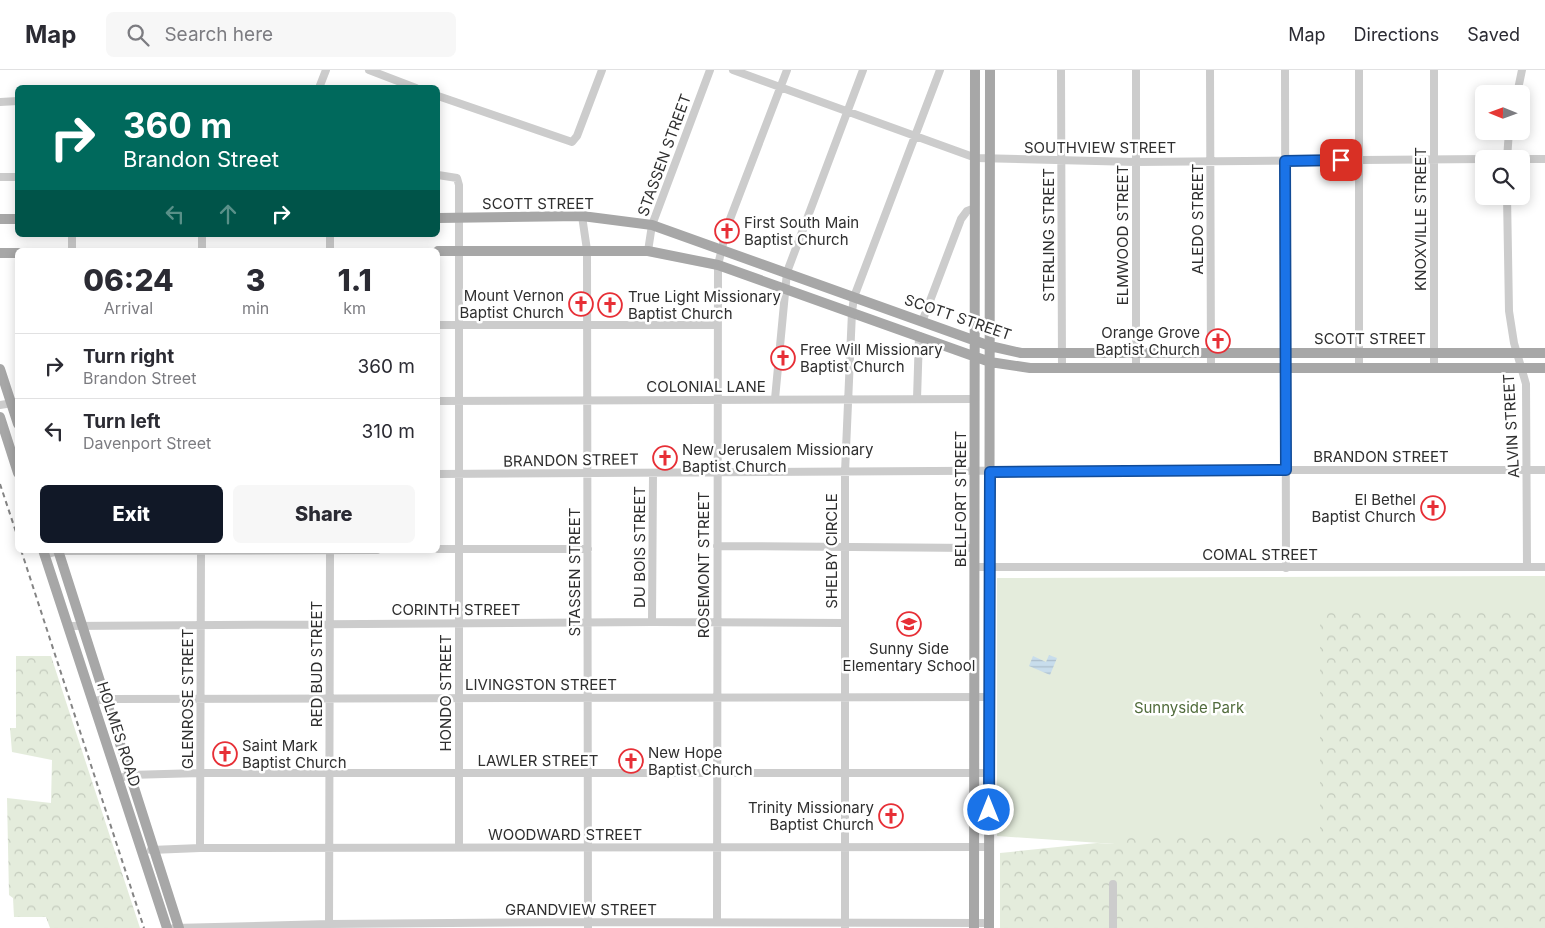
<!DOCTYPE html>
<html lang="en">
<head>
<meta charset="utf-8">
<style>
	:root { --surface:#fff; --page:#f7f7f7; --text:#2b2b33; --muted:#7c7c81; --line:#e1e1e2; --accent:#111827 }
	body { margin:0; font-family:Inter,sans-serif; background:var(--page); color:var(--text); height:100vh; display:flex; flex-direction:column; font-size:19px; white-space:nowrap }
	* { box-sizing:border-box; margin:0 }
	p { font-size:16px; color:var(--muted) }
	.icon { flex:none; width:28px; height:28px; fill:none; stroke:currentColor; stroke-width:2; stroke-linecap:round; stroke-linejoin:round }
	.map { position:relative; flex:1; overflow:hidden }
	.drawer { position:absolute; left:15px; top:178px; width:425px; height:305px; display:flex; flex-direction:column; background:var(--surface); border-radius:8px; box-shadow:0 2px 12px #0003 }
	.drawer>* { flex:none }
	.banner { position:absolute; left:15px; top:15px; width:425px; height:152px; border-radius:8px; box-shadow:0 2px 12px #0003; background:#00695c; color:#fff; overflow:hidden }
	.needle { width:32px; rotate:271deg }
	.tools { position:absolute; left:1475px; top:15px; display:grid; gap:10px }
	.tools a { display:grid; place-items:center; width:55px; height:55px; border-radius:8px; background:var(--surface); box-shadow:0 2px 12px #0003; font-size:25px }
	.pin { position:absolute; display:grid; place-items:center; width:42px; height:42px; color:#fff; margin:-21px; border-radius:10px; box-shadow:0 2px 8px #0006 }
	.me { position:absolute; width:55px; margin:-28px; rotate:0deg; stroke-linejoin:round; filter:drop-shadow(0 0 4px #0008) }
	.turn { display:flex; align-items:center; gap:18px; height:105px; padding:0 25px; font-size:22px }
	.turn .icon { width:65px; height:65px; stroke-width:2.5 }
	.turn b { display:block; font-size:35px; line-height:42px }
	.lanes { display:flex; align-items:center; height:48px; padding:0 25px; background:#0003; justify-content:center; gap:25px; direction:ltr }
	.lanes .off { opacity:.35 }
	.eta { display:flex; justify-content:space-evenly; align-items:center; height:85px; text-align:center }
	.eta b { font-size:30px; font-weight:800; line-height:35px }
	.cta { display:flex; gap:10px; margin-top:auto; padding:10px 25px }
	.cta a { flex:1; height:58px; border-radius:8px; background:var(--accent); color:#fff; font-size:20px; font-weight:800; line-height:58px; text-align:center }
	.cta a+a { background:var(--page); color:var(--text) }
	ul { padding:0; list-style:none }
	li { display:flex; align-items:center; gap:15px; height:65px; padding:0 25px; border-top:1px solid var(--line) }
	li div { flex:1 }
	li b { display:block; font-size:19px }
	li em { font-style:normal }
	header { display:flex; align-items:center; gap:30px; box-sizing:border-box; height:70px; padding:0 25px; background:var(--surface); border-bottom:1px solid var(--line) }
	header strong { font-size:24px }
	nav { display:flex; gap:28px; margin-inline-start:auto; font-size:18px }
	.search { width:350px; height:45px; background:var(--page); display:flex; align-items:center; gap:12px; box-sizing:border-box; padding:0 18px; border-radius:8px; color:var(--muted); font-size:19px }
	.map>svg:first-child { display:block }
	.green { fill:#e4ecdc }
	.forest { fill:url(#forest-crowns) }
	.water { fill:url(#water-rules) }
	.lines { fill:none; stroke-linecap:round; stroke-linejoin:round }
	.minor { stroke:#ccc; stroke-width:8 }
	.major { stroke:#a7a7a7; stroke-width:10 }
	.rail { stroke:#848484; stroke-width:2; stroke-dasharray:5 4; stroke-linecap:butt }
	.route-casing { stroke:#114b97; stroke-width:12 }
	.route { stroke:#1a73e8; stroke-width:9 }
	.labels { text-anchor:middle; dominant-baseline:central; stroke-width:5; stroke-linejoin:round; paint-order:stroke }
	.street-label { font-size:15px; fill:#2f2f2f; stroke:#fff }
	.poi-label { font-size:15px; fill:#2f2f2f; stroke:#fff; text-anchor:start }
	.park-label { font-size:15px; fill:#506b3b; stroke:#fff }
</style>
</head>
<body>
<header>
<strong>Map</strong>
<div class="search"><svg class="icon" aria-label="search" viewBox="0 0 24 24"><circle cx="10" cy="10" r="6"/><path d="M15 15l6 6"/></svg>Search here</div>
<nav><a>Map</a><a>Directions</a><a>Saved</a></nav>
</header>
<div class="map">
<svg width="1545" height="858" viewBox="0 0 1545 858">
	<defs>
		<pattern id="forest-crowns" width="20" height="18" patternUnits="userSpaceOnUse" patternTransform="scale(1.25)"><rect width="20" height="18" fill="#e4ecdc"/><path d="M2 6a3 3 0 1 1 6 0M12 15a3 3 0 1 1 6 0" fill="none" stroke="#c4cbbd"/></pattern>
		<pattern id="water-rules" width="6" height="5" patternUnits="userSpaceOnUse" patternTransform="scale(1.25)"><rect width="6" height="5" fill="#c8ddec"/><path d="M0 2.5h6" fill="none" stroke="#acbecb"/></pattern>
	</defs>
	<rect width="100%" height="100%" fill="#fff"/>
	<path class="green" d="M1545 506V542H1320V767H1115V774L997 766V508Z"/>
	<path class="forest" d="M1320 542H1545V858H1000V783L1097 773 1114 774 1115 767H1320Z
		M16 586H51L140 858H50L46 847H14L13 828 9 825 7 728 51 733 52 690 12 682 10 658H16Z"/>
	<path class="water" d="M1049 585 1057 588 1050 605 1029 596 1033 586 1046 592Z"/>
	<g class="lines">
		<path class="minor" d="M369 0 416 18
			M733 0 976 88 1136 92 1484 89
			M1061 0 1062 299
			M1136 0V299
			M1210 0 1211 299
			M1285 0 1286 498
			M1359 0V299
			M319 18 326 0
			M1517 24 1522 0
			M438 26 572 72 577 66 602 0
			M0 32 18 31
			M1507 89 1509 61
			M1521 89H1545
			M438 105 457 108 459 115V777
			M0 107H18
			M1507 126 1509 241 1514 273 1526 314 1527 497
			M582 146 587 180 588 858
			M72 165V180
			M202 180V165
			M330 180V165
			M648 181 652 155 710 0
			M922 252 961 149 967 141 975 138
			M438 255H717
			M1434 299V0
			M775 329 787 202 863 0
			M917 329 919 266
			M438 331 975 329
			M0 335 18 332
			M438 404 1118 400H1545
			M717 476 974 478
			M438 479H588
			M44 485 59 481 377 480
			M975 497H1545
			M652 552 653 403
			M68 556 652 552 845 553
			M93 631 106 629 990 627
			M118 709 129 705 200 703H990
			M200 778 201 480
			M151 780 200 778 989 777
			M1113 814V858
			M717 851 718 195 727 157 787 0
			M174 858 329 854 588 852 989 853
			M329 858 330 480
			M845 858V402L852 242 854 227 940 0"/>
		<path class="major" d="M438 148 582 146 652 155 990 276 1021 283H1545
			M0 149H18
			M438 181H648L718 195 990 292 1030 298H1545
			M0 183H18
			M0 299 18 354
			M0 347 18 403
			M43 480 167 858
			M58 480 179 858
			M974 858 975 0
			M989 858 990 0"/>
		<path class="rail" d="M0 414 18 468
			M21 480 144 858"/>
	</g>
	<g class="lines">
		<g class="route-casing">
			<path id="route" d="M989 740 990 402 1286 400 1285 91 1341 90"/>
		</g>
		<use href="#route" class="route"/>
	</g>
	<defs>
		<g id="church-ring" transform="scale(1.25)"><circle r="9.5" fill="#fff" stroke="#e72f36" stroke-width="1.5"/><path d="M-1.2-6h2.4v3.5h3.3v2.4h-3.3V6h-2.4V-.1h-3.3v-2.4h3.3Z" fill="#e72f36"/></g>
		<g id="school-ring" transform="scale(1.25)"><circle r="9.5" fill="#fff" stroke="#e72f36" stroke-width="1.5"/><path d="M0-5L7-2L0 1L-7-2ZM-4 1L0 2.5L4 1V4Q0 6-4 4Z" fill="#e72f36"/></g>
	</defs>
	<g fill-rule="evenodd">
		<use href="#church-ring" x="727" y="161"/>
		<use href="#church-ring" x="581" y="234"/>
		<use href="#church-ring" x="610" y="235"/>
		<use href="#church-ring" x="1218" y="271"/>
		<use href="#church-ring" x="783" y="288"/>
		<use href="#church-ring" x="665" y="388"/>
		<use href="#church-ring" x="1433" y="438"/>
		<use href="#school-ring" x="909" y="554"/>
		<use href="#church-ring" x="225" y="684"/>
		<use href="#church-ring" x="631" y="691"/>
		<use href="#church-ring" x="891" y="746"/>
	</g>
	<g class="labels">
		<g class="street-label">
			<text x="1100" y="77">SOUTHVIEW STREET</text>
			<text transform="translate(664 85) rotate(-70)">STASSEN STREET</text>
			<text x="538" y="133">SCOTT STREET</text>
			<text transform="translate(1197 149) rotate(-90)">ALEDO STREET</text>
			<text transform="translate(1420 149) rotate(-90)">KNOXVILLE STREET</text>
			<text transform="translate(1048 165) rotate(-90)">STERLING STREET</text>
			<text transform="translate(1122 165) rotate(-90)">ELMWOOD STREET</text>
			<text transform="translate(958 247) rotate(19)">SCOTT STREET</text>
			<text x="1370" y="268">SCOTT STREET</text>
			<text x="706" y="316">COLONIAL LANE</text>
			<text transform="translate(1511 356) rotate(-93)">ALVIN STREET</text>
			<text x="1381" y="386">BRANDON STREET</text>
			<text transform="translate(571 390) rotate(-1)">BRANDON STREET</text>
			<text transform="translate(960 429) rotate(-90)">BELLFORT STREET</text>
			<text transform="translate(639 477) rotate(-90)">DU BOIS STREET</text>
			<text transform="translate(831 481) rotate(-90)">SHELBY CIRCLE</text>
			<text x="1260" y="484">COMAL STREET</text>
			<text transform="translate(703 495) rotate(-90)">ROSEMONT STREET</text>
			<text transform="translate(574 502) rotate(-90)">STASSEN STREET</text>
			<text x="456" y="539">CORINTH STREET</text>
			<text transform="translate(316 594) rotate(-90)">RED BUD STREET</text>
			<text x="541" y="614">LIVINGSTON STREET</text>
			<text transform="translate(445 623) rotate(-90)">HONDO STREET</text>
			<text transform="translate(187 629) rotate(-90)">GLENROSE STREET</text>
			<text transform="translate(119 664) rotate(72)">HOLMES ROAD</text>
			<text x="538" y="690">LAWLER STREET</text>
			<text x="565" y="764">WOODWARD STREET</text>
			<text x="581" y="839">GRANDVIEW STREET</text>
		</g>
		<g class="poi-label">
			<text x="744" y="152">First South Main<tspan x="744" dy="17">Baptist Church</tspan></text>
			<text x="564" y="225" text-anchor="end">Mount Vernon<tspan x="564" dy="17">Baptist Church</tspan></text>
			<text x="628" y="226">True Light Missionary<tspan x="628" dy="17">Baptist Church</tspan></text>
			<text x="1200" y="262" text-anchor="end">Orange Grove<tspan x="1200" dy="17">Baptist Church</tspan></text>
			<text x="800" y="279">Free Will Missionary<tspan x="800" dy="17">Baptist Church</tspan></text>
			<text x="682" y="379">New Jerusalem Missionary<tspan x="682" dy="17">Baptist Church</tspan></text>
			<text x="1416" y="429" text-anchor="end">El Bethel<tspan x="1416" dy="17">Baptist Church</tspan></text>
			<text x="909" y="578" text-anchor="middle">Sunny Side<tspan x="909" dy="17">Elementary School</tspan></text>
			<text x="242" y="675">Saint Mark<tspan x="242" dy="17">Baptist Church</tspan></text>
			<text x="648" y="682">New Hope<tspan x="648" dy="17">Baptist Church</tspan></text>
			<text x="874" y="737" text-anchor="end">Trinity Missionary<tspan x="874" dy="17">Baptist Church</tspan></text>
		</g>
		<g class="park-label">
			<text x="1189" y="637">Sunnyside Park</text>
		</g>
	</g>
</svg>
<div class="tools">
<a><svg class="needle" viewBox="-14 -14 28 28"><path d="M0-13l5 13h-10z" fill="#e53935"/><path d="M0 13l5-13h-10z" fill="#7c7c81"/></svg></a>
<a><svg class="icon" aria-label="search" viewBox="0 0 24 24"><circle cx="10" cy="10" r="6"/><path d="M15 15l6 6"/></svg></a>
</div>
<div class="pin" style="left:1341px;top:90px;background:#d93025"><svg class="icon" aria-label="arrive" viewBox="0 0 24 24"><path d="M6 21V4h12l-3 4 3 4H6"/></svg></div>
<svg class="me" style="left:989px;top:740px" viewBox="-20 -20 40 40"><circle r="17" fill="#1a73e8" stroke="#fff" stroke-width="3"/><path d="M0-11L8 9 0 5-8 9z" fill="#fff"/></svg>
<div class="banner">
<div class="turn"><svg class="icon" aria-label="right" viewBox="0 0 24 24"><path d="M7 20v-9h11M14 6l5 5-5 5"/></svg><div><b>360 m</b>Brandon Street</div></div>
<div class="lanes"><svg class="icon off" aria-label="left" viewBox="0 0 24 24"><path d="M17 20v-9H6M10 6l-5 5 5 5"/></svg><svg class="icon off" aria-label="ahead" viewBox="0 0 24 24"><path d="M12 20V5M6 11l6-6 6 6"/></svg><svg class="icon" aria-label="right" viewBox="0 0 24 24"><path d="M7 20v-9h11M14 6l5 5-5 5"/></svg></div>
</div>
<section class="drawer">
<div class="eta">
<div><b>06:24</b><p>Arrival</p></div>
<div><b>3</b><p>min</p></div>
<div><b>1.1</b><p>km</p></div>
</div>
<ul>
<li><svg class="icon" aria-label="right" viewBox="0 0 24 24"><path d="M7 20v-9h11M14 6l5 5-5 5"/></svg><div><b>Turn right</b><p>Brandon Street</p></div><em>360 m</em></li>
<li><svg class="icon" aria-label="left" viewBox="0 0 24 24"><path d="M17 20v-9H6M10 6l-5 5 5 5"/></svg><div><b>Turn left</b><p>Davenport Street</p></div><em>310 m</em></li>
</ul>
<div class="cta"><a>Exit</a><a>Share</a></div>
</section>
</div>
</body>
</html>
